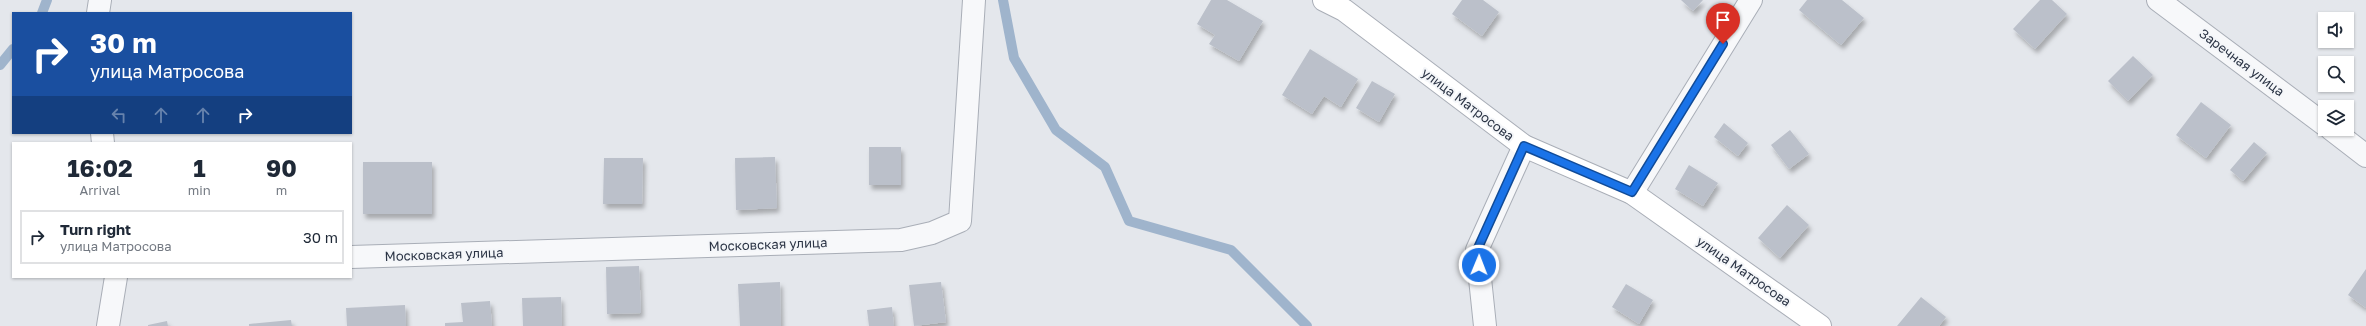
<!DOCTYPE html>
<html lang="en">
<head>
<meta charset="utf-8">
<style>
	:root { --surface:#fff; --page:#f6f6f7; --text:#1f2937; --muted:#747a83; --line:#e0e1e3 }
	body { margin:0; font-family:"Golos Text",sans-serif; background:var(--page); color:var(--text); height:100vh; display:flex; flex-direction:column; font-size:15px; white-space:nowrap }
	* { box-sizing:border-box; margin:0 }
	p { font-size:13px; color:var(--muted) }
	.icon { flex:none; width:22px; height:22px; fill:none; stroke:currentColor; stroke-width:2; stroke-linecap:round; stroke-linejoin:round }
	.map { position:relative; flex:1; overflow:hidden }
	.drawer { position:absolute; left:12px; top:142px; width:340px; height:136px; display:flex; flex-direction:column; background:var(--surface); border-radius:0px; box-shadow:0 1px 3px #0004 }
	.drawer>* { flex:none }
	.banner { position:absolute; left:12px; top:12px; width:340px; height:122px; border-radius:0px; box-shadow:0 1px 3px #0004; background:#1a4fa0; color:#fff; overflow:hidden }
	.fabs { position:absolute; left:2318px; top:12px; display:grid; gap:8px }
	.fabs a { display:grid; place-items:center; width:36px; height:36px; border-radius:0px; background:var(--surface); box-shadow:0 1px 3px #0004; font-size:20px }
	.pin { position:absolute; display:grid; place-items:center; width:34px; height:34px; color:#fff; margin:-41px -17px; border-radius:50% 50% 50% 0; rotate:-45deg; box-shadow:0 0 4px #0007 }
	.pin .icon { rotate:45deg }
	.me { position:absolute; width:44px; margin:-22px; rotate:1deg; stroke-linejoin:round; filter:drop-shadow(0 0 3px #0008) }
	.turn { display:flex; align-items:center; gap:14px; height:84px; padding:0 12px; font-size:18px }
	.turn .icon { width:52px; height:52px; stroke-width:2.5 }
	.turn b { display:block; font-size:28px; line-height:34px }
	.lanes { display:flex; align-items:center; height:38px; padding:0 12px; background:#0003; justify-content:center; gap:20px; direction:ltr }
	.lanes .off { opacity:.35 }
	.eta { display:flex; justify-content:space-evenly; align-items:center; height:68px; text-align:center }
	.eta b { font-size:24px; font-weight:700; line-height:28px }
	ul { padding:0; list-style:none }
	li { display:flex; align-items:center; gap:12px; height:54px; margin:0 8px 6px; padding:0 4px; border:2px solid var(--line); border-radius:0px }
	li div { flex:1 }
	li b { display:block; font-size:15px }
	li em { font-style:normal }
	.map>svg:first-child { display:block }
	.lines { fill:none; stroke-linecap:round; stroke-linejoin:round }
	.stream { stroke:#9fb4cc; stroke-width:10 }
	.building { fill:#bbc0ca; filter:url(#shadow) }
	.street-casing { stroke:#a9aeb7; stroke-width:24 }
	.secondary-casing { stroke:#a9aeb7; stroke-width:24 }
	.street { stroke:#f7f8fa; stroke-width:22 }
	.secondary { stroke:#fff; stroke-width:22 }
	.route-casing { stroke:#114b97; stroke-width:10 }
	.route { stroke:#1a73e8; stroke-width:7 }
	.labels { text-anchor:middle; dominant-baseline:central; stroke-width:4; stroke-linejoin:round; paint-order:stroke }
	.street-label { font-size:13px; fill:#2b3445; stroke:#f4f6f9 }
</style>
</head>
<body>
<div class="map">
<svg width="2366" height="326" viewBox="0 0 2366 326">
	<defs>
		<filter id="shadow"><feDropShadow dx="2.5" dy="4.5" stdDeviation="2" flood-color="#0004"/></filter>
	</defs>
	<rect width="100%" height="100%" fill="#e4e7ec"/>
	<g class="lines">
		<path class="stream" d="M1003 0 1014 58 1056 130 1105 167 1129 221 1231 250 1307 326
			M42 13 47 0
			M0 65 13 49"/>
	</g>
	<path class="building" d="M1211 0H1227L1263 21 1239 61 1209 44 1215 35 1197 24Z
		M1462 0H1483L1499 12 1482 36 1452 14Z
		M1681 0H1703L1693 11Z
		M1807 0H1842L1864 18 1841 45 1799 10Z
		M2040 0H2052L2067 14 2035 49 2013 29Z
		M1310 49 1358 79 1341 107 1324 96 1312 114 1282 95Z
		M2133 56 2153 75 2128 101 2108 81Z
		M1372 81 1395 94 1379 122 1356 108Z
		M2201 102 2231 125 2206 158 2176 135Z
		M1724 123 1748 143 1738 156 1714 137Z
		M1790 130 1809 154 1789 169 1771 145Z
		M2254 142 2267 153 2243 181 2230 170Z
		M869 147H901V185H869Z
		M775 157 777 208 736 210 735 158Z
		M604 158H643L642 204H603Z
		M363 162H432V214H363Z
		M1689 165 1718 183 1703 206 1675 189Z
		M1787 205 1809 225 1780 258 1758 238Z
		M639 266 641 313 607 314 606 267Z
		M2366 269V308L2348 295Z
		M780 282 781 326H740L738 284Z
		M941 282 946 322 914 326 909 285Z
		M1626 284 1653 300 1639 324 1612 307Z
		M561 297 562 326H523L522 298Z
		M1921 297 1946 317 1939 326H1897Z
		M490 301 492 326H445V323L463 322 461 303Z
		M405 305 406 326H347L346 308Z
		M892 307 894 326H869L867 310Z
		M291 320 292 326H249V324Z
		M167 321 168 326H148V325Z"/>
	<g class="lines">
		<g class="street-casing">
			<path id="street" d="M2158 0 2325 125
				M98 13 100 0
				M2331 129 2366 156
				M102 133 103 143
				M1632 193 1751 0
				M351 257 901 240 932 233 960 221 974 0
				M108 326 116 277
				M1485 326 1477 250 1524 146"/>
		</g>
		<g class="secondary-casing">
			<path id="secondary" d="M1324 0 1344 10 1524 146 1632 193 1820 326"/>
		</g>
		<use href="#street" class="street"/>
		<use href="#secondary" class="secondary"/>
	</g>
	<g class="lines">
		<g class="route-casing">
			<path id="route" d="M1479 265 1477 250 1524 146 1632 192 1723 44"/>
		</g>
		<use href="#route" class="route"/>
	</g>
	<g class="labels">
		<g class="street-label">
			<text transform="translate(2242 62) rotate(37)">Заречная улица</text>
			<text transform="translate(1468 104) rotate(37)">улица Матросова</text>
			<text transform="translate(768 244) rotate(-2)">Московская улица</text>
			<text transform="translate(444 254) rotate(-2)">Московская улица</text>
			<text transform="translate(1744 271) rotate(35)">улица Матросова</text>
		</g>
	</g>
</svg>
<div class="fabs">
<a><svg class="icon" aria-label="sound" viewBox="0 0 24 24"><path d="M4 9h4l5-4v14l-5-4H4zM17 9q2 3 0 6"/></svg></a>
<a><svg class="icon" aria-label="search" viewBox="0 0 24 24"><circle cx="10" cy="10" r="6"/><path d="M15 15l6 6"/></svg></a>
<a><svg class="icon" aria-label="layers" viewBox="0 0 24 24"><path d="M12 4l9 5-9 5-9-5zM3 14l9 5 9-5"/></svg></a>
</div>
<div class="pin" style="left:1723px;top:44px;background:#d93025"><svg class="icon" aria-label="arrive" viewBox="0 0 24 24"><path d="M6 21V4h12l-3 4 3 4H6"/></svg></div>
<svg class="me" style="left:1479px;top:265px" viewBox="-20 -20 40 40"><circle r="17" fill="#1a73e8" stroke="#fff" stroke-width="3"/><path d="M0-11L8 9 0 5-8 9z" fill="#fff"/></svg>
<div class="banner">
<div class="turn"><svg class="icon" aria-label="right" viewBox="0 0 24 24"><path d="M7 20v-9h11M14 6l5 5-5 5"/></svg><div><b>30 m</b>улица Матросова</div></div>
<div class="lanes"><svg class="icon off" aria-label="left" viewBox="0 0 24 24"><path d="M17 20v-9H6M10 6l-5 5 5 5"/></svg><svg class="icon off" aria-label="ahead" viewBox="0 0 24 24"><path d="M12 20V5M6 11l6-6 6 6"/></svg><svg class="icon off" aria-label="ahead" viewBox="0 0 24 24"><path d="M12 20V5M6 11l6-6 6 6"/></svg><svg class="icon" aria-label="right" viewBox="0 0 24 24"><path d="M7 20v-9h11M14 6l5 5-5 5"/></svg></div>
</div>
<section class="drawer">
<div class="eta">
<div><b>16:02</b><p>Arrival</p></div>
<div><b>1</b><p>min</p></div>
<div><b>90</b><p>m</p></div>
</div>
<ul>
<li><svg class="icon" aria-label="right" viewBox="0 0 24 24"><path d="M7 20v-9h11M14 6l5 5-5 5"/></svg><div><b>Turn right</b><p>улица Матросова</p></div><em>30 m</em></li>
</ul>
</section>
</div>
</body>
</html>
